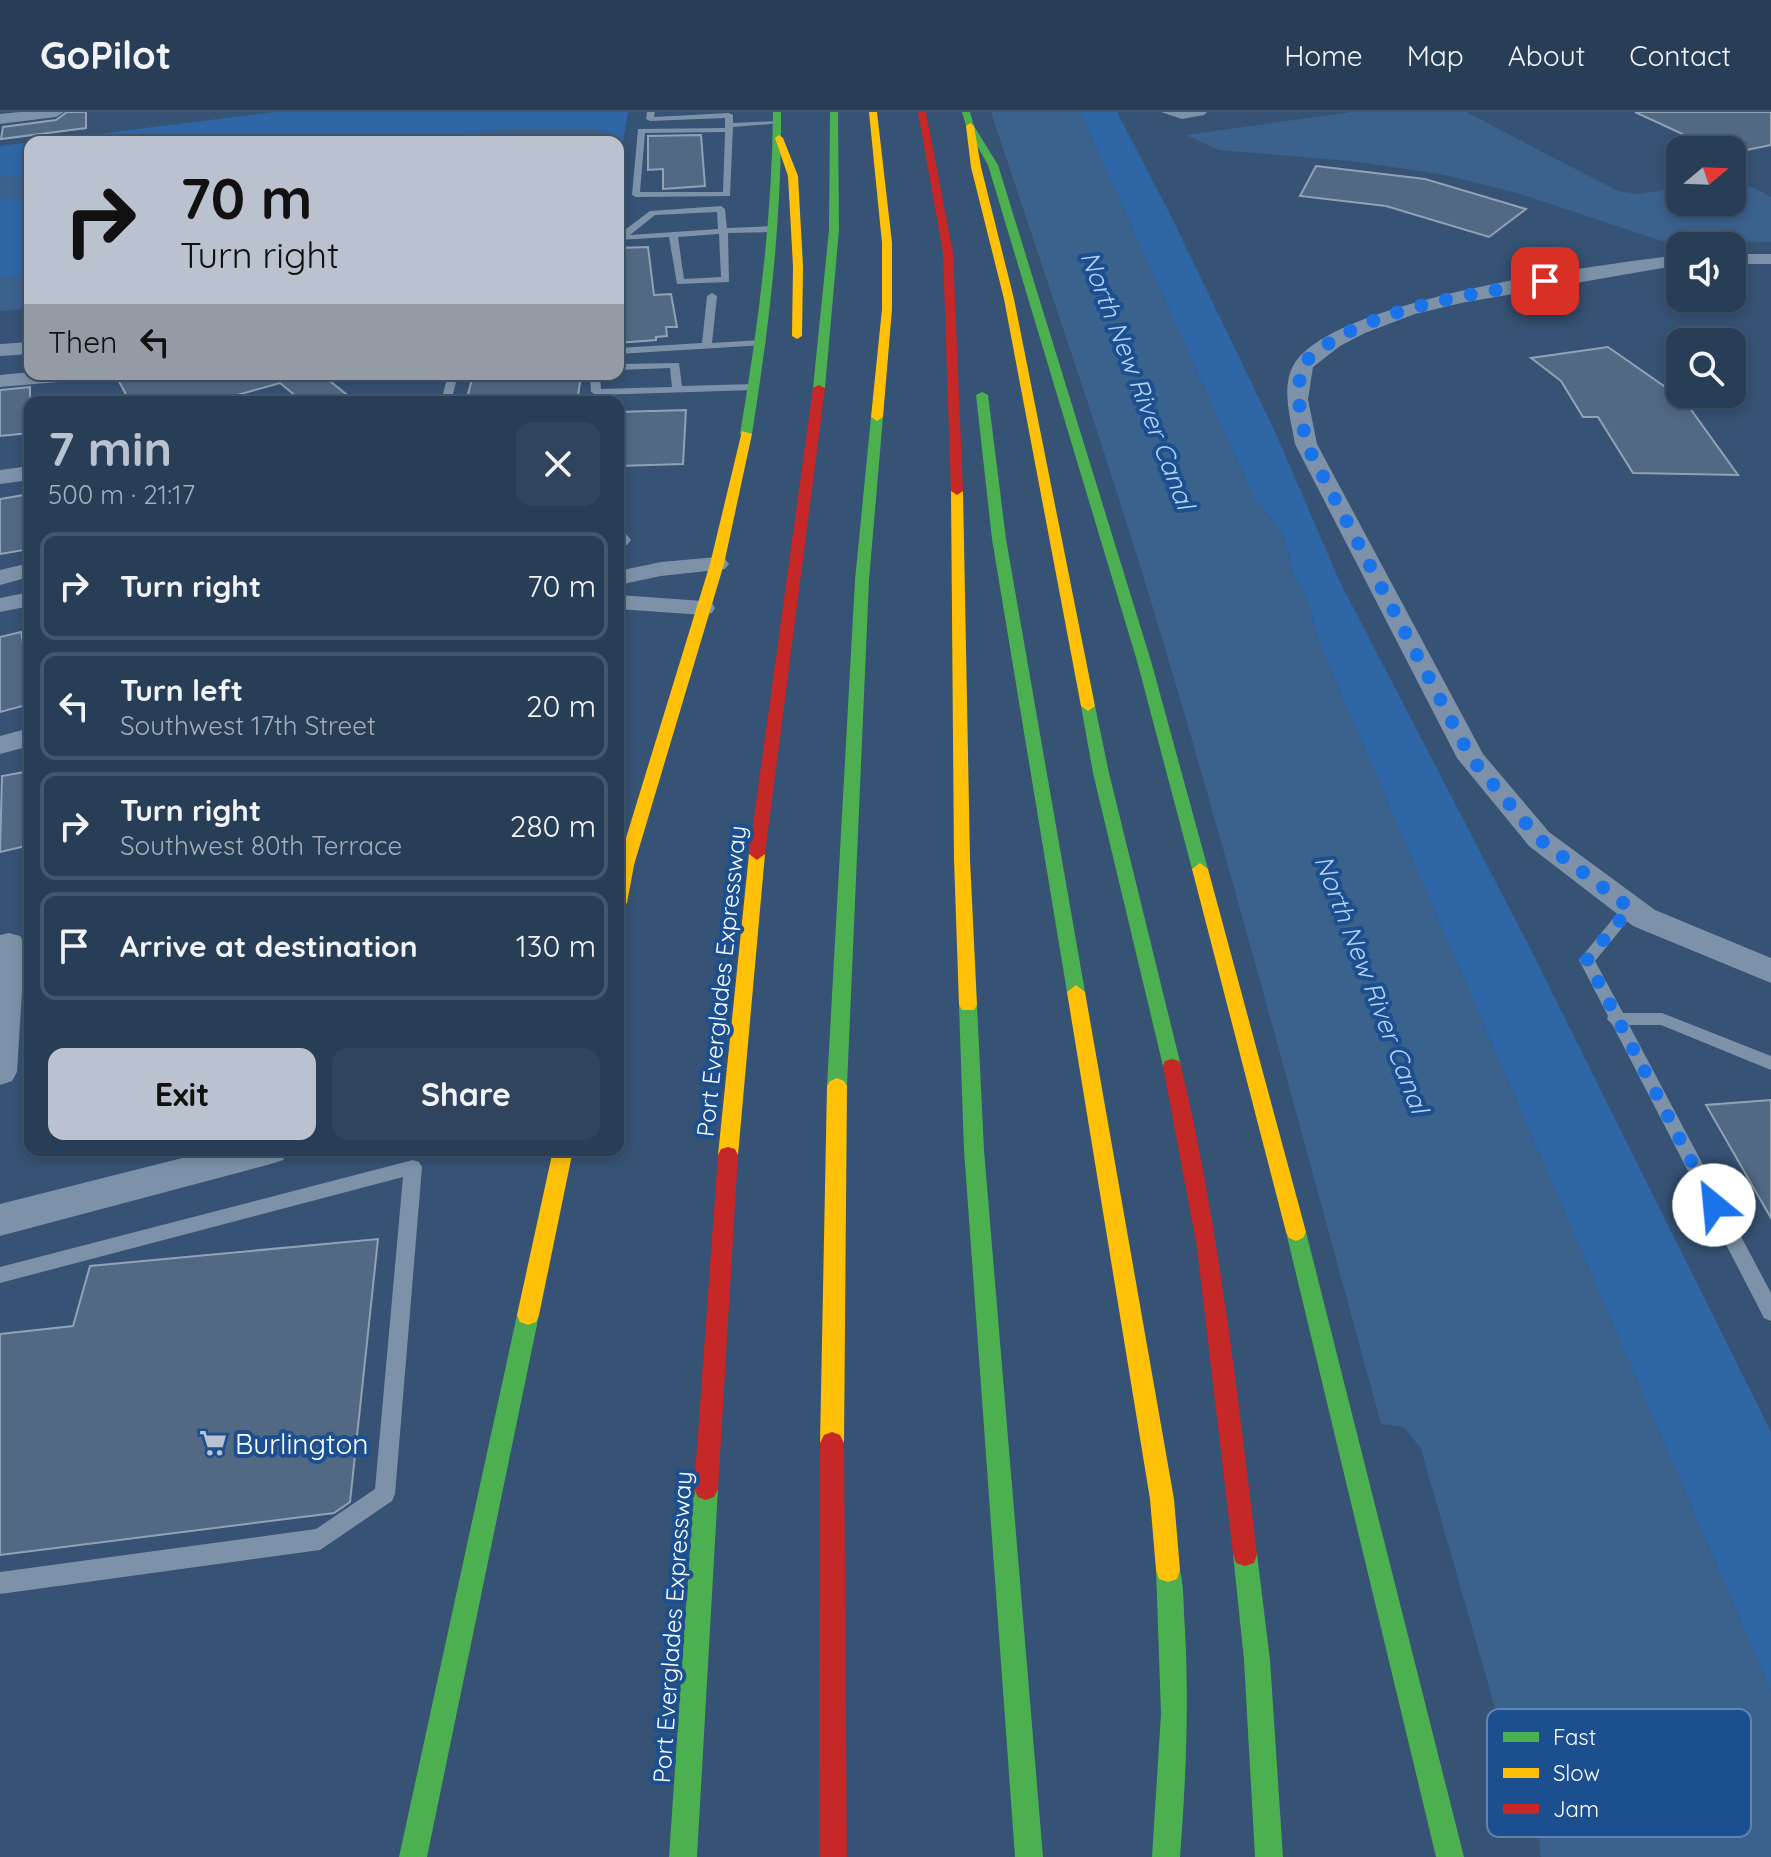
<!DOCTYPE html>
<html lang="en">
<head>
<meta charset="utf-8">
<style>
	:root { --surface:#283e57; --page:#30455d; --text:#f1f3f6; --muted:#a5aeba; --line:#44576d; --accent:#b9c2ce }
	body { margin:0; font-family:Quicksand,sans-serif; background:var(--page); color:var(--text); height:100vh; display:flex; flex-direction:column; font-size:30px; white-space:nowrap }
	* { box-sizing:border-box; margin:0 }
	p { font-size:26px; color:var(--muted) }
	.icon { flex:none; width:44px; height:44px; fill:none; stroke:currentColor; stroke-width:2; stroke-linecap:round; stroke-linejoin:round }
	.map { position:relative; flex:1; overflow:hidden }
	.drawer { position:absolute; left:24px; top:284px; width:600px; height:760px; display:flex; flex-direction:column; background:var(--surface); border-radius:16px; box-shadow:0 4px 12px #0003,0 0 0 2px var(--line) }
	.drawer>* { flex:none }
	.top-card { position:absolute; left:24px; top:24px; width:600px; height:244px; border-radius:16px; box-shadow:0 4px 12px #0003,0 0 0 2px var(--line); background:#b9c2ce; color:#111; overflow:hidden }
	.needle { width:52px; rotate:71deg }
	.fabs { position:absolute; left:1666px; top:24px; display:grid; gap:16px }
	.fabs a { display:grid; place-items:center; width:80px; height:80px; border-radius:16px; background:var(--surface); box-shadow:0 4px 12px #0003,0 0 0 2px var(--line); font-size:40px }
	.pin { position:absolute; display:grid; place-items:center; width:68px; height:68px; color:#fff; margin:-34px; border-radius:16px; box-shadow:0 4px 12px #0006 }
	.me { position:absolute; width:88px; margin:-44px; rotate:332deg; stroke-linejoin:round; filter:drop-shadow(0 0 6px #0008) }
	.turn { display:flex; align-items:center; gap:28px; height:168px; padding:0 24px; font-size:36px }
	.turn .icon { width:104px; height:104px; stroke-width:2.5 }
	.turn b { display:block; font-size:56px; line-height:68px }
	.then { display:flex; align-items:center; height:76px; padding:0 24px; background:#0003; gap:16px; font-size:30px }
	.round { display:grid; place-items:center; flex:none; width:84px; height:84px; border-radius:16px; background:var(--page) }
	.overview { display:flex; align-items:center; justify-content:space-between; height:136px; padding:0 24px }
	h1 { font-size:48px; font-weight:700; line-height:60px; color:var(--accent) }
	.action { display:flex; gap:16px; margin-top:auto; padding:16px 24px }
	.action a { flex:1; height:92px; border-radius:16px; background:var(--accent); color:#111; font-size:32px; font-weight:700; line-height:92px; text-align:center }
	.action a+a { background:var(--page); color:var(--text) }
	ul { padding:0; list-style:none }
	li { display:flex; align-items:center; gap:24px; height:108px; margin:0 16px 12px; padding:0 8px; border:4px solid var(--line); border-radius:16px }
	li div { flex:1 }
	li b { display:block; font-size:30px }
	li em { font-style:normal }
	header { display:flex; align-items:center; gap:48px; box-sizing:border-box; height:112px; padding:0 40px; background:var(--surface); border-bottom:2px solid var(--line) }
	header strong { font-size:38px }
	nav { display:flex; gap:44px; margin-inline-start:auto; font-size:28px }
	.map>svg:first-child { display:block }
	.green { fill:#2f66a5 }
	.water { fill:#3b618d }
	.building { fill:#526984; stroke:#92a2b6; stroke-width:2 }
	.lines { fill:none; stroke-linecap:round; stroke-linejoin:round }
	.lane { fill:#7d92a8; fill-rule:evenodd }
	.street { fill:#7d92a8; fill-rule:evenodd }
	.fast { fill:#4caf50; fill-rule:evenodd }
	.slow { fill:#ffc107; fill-rule:evenodd }
	.jam { fill:#c62828; fill-rule:evenodd }
	.route { stroke:#1a73e8; stroke-width:14; stroke-dasharray:0 25.2 }
	.labels { text-anchor:middle; dominant-baseline:central; stroke-width:8; stroke-linejoin:round; paint-order:stroke }
	.street-label { font-size:24px; fill:#fff; stroke:#1b4f8f }
	.water-label { font-size:26px; font-style:italic; fill:#b5d3f5; stroke:#1b4f8f }
	.near-poi-label { font-size:28px; fill:#fff; stroke:#1b4f8f; text-anchor:start }
	.key { fill:#1b4f8f; stroke:#5f84b1; stroke-width:2 }
	.key-label { font-size:22px; fill:#fff }
</style>
</head>
<body>
<header>
<strong>GoPilot</strong>
<nav><a>Home</a><a>Map</a><a>About</a><a>Contact</a></nav>
</header>
<div class="map">
<svg width="1771" height="1745" viewBox="0 0 1771 1745">
	<rect width="100%" height="100%" fill="#365274"/>
	<path class="green" d="M274 0H628L618 61V30H32Z
		M1080 0H1117L1172 106 1277 324 1339 468 1528 832 1771 1320V1579L1320 533 1306 485 1293 461 1283 422 1254 386Z
		M30 30V188L0 192V34Z"/>
	<path class="water" d="M991 0H1080L1254 386 1283 422 1293 461 1306 485 1320 533 1771 1579V1745H1541L1535 1690 1495 1596 1421 1337 1404 1315 1381 1312C1312 1060 1245 807 1171 556 1116 369 1052 185 991 0Z
		M1352 0H1466L1618 79 1640 82 1680 75V90H1732V73L1752 75 1771 85V130L1662 129 1517 81 1445 63 1359 50 1219 38 1186 23Z
		M508 16H592L604 18 609 24 589 30H416Z
		M0 63 30 64V88L0 86Z
		M30 163V197L0 199V165Z"/>
	<path class="building" d="M67 0H86V16L1 27 3 15 56 8Z
		M1635 0H1771V33L1732 41V38H1717Z
		M701 23 705 74 663 77V57L648 58V24Z
		M1316 54 1425 67 1526 97 1489 125 1386 94 1300 84Z
		M648 135 654 183 671 182 677 215H666L667 224 656 225V228L618 231V136Z
		M1608 235 1684 288 1738 363 1633 361 1598 305H1583L1561 269 1531 246Z
		M115 262H321L356 290H303L280 271 212 290H130Z
		M581 264 577 290H466L472 267Z
		M30 275V321L0 324V278Z
		M686 298 683 352 618 354V300Z
		M30 382V437L0 442V387Z
		M21 520 30 568V592L0 600V525Z
		M30 659V733L0 740 2 664Z
		M1771 988V1106L1706 993Z
		M378 1127 350 1390 334 1401 0 1443V1222L73 1214 90 1154Z"/>
	<g class="lines">
		<path class="lane" d="M647 0H655L654 5 729 1 733 3V11L778 9 782 11 733 15 730 84 636 85 632 83 638 17 725 16V6L650 9 646 7ZM725 20 723 80H640L645 21Z
			M721 94 725 97 727 116 773 114 777 117 773 120 728 121 729 170 677 172 669 125 618 128V123L650 99ZM717 100 718 117 630 123 655 103ZM719 122 721 165 684 167 678 125Z
			M712 181 717 184 712 231 761 228 766 231 764 233 618 242V236L702 231 707 184Z
			M679 251 682 274 754 272 759 275 754 278 596 283 591 280 590 262H600L601 277 672 275 670 256 618 258V252Z
			M448 262H458L451 290H441Z
			M1630 791 1638 796 1635 800 1595 849 1623 901H1662L1771 944V958L1661 913H1629L1771 1181V1209L1764 1206 1612 912 1607 907 1608 904 1579 848 1625 792Z
			M413 1048 419 1050 422 1055 395 1382 392 1389 320 1438 0 1482V1460L316 1417 375 1377 403 1065 0 1171V1155Z"/>
		<path class="street" d="M20 0H64L56 5 0 12V2Z
			M1161 0H1207L1204 3 1182 7Z
			M1732 142H1771V152H1732Z
			M1680 143V153L1461 191 1415 202 1365 221 1340 234 1313 255 1308 287 1317 332 1483 642 1549 720 1655 798 1771 846V871L1633 814 1529 734 1457 646 1295 332C1291 308 1281 277 1293 254 1329 187 1604 152 1680 143Z
			M30 230V242L0 244V232Z
			M30 260V262H92L82 268 0 275V263Z
			M30 354V368L0 372V358Z
			M618 420 626 422 631 428 627 433 618 435Z
			M717 445 725 447 729 452 725 457 661 464 618 473V459L661 450Z
			M21 453 30 455V469L22 467 0 473V458Z
			M30 480V494L0 500V486Z
			M618 483 703 489 712 491 715 496 712 501 703 503 618 497Z
			M30 616V634L0 642V624Z
			M9 821 20 824 25 832 17 960 12 969 0 973V823Z
			M214 1038H289L283 1048 271 1052 0 1124V1092Z"/>
		<path class="fast" d="M773 0H781C782 109 769 215 752 322L746 326 740 322C758 215 772 109 773 0Z
			M830 0H838L839 118 825 276 819 279 813 276 829 118Z
			M962 0H970L974 14 998 53 1151 549 1208 757 1206 761H1194L1192 757 1137 549 988 53 966 14Z
			M982 280 988 283 1006 427 1085 880 1076 887 1067 880 992 427 976 283Z
			M877 301 883 305 869 468 847 974 844 979H830L827 974 855 468 871 305Z
			M1088 589 1095 594 1109 661 1181 954 1179 959H1165L1163 954 1093 661 1081 594Z
			M968 886 974 888 977 893 984 1038 1043 1745H1015L964 1038 959 893 962 888Z
			M1296 1111 1303 1114 1306 1120 1464 1745H1436L1286 1120 1289 1114Z
			M528 1193 536 1196 539 1203 427 1745H399L517 1203 520 1196Z
			M706 1366 714 1369 718 1377 697 1745H669L694 1377 698 1369Z
			M1245 1430 1254 1433 1257 1442 1270 1548 1283 1745H1255L1244 1548 1233 1442 1236 1433Z
			M1168 1446 1177 1449C1185 1469 1183 1495 1185 1517 1189 1593 1186 1669 1180 1745H1152L1161 1602 1156 1458 1159 1449Z"/>
		<path class="slow" d="M869 0H877L892 131V197L883 305 877 309 871 305 882 197V131Z
			M970 11 974 14 981 55 1014 187 1095 594 1088 599 1081 594 1004 187 971 55 966 14Z
			M779 23 783 26 798 64 803 154 802 224 797 227 792 224 793 154 788 64 775 26Z
			M742 319 752 322 724 452 634 753 627 791 618 797V752L710 452Z
			M957 375 963 379 970 747 977 893 974 898H962L959 893 954 747 951 379Z
			M757 736 765 742 738 1043 735 1049 728 1051 721 1049 718 1043 749 742Z
			M1200 751 1208 757 1306 1120 1303 1126 1296 1129 1289 1126 1286 1120 1192 757Z
			M1076 873 1085 880 1174 1387 1180 1458 1177 1467 1168 1470 1159 1467 1156 1458 1150 1387 1067 880Z
			M837 966 844 969 847 974 844 1331 840 1339 832 1342 824 1339 820 1331 827 974 830 969Z
			M553 1038H573L539 1203 536 1210 528 1213 520 1210 517 1203Z"/>
		<path class="jam" d="M918 0H926L953 141 963 379 957 383 951 379 943 141Z
			M819 273 825 276 765 742 757 748 749 742 813 276Z
			M1172 947 1179 949 1181 954C1219 1115 1237 1278 1257 1442L1254 1451 1245 1454 1236 1451 1233 1442 1197 1136 1163 954 1165 949Z
			M728 1035 735 1037 738 1043 718 1377 714 1385 706 1388 698 1385 694 1377 718 1043 721 1037Z
			M832 1320 840 1323 844 1331 847 1745H819L820 1331 824 1323Z"/>
	</g>
	<g class="lines">
		<path class="route" d="M1545 169C1469 184 1358 195 1301 254L1298 285 1306 332 1471 646 1539 727 1630 796 1587 848 1714 1093"/>
	</g>
	<defs>
		<g id="supermarket-bare" transform="scale(2.16)"><path d="M-6-5.5h2.5l.6 2H6L4.5 2H-2.5L-4.4-4H-6ZM-1.5 3.2a1.3 1.3 0 1 0 .1 0ZM3 3.2a1.3 1.3 0 1 0 .1 0Z" fill="#b9c2ce" stroke="#1b4f8f" stroke-width="2.5" paint-order="stroke"/></g>
	</defs>
	<g fill-rule="evenodd">
		<use href="#supermarket-bare" x="213" y="1331"/>
	</g>
	<g class="labels">
		<g class="street-label">
			<text transform="translate(721 869) rotate(-84)">Port Everglades Expressway</text>
			<text transform="translate(672 1515) rotate(-86)">Port Everglades Expressway</text>
		</g>
		<g class="water-label">
			<text transform="translate(1138 268) rotate(69)">North New River Canal</text>
			<text transform="translate(1372 872) rotate(69)">North New River Canal</text>
		</g>
		<g class="near-poi-label">
			<text x="235" y="1331">Burlington</text>
		</g>
	</g>
	<rect x="1487" y="1597" width="264" height="128" rx="12" class="key"/>
	<rect x="1503" y="1620" width="36" height="10" fill="#4caf50"/>
	<rect x="1503" y="1656" width="36" height="10" fill="#ffc107"/>
	<rect x="1503" y="1692" width="36" height="10" fill="#c62828"/>
	<g class="key-label">
		<text x="1553" y="1633">Fast</text>
		<text x="1553" y="1669">Slow</text>
		<text x="1553" y="1705">Jam</text>
	</g>
</svg>
<div class="fabs">
<a><svg class="needle" viewBox="-14 -14 28 28"><path d="M0-13l5 13h-10z" fill="#e53935"/><path d="M0 13l5-13h-10z" fill="#a5aeba"/></svg></a>
<a><svg class="icon" aria-label="sound" viewBox="0 0 24 24"><path d="M4 9h4l5-4v14l-5-4H4zM17 9q2 3 0 6"/></svg></a>
<a><svg class="icon" aria-label="search" viewBox="0 0 24 24"><circle cx="10" cy="10" r="6"/><path d="M15 15l6 6"/></svg></a>
</div>
<div class="pin" style="left:1545px;top:169px;background:#d93025"><svg class="icon" aria-label="arrive" viewBox="0 0 24 24"><path d="M6 21V4h12l-3 4 3 4H6"/></svg></div>
<svg class="me" style="left:1714px;top:1093px" viewBox="-20 -20 40 40"><circle r="19" fill="#fff"/><path d="M0-13L10 11 0 6-10 11z" fill="#1a73e8"/></svg>
<div class="top-card">
<div class="turn"><svg class="icon" aria-label="right" viewBox="0 0 24 24"><path d="M7 20v-9h11M14 6l5 5-5 5"/></svg><div><b>70 m</b>Turn right</div></div>
<div class="then">Then<svg class="icon" aria-label="left" viewBox="0 0 24 24"><path d="M17 20v-9H6M10 6l-5 5 5 5"/></svg></div>
</div>
<section class="drawer">
<div class="overview"><div><h1>7 min</h1><p>500 m · 21:17</p></div><a class="round"><svg class="icon" aria-label="close" viewBox="0 0 24 24"><path d="M6 6l12 12M18 6L6 18"/></svg></a></div>
<ul>
<li><svg class="icon" aria-label="right" viewBox="0 0 24 24"><path d="M7 20v-9h11M14 6l5 5-5 5"/></svg><div><b>Turn right</b></div><em>70 m</em></li>
<li><svg class="icon" aria-label="left" viewBox="0 0 24 24"><path d="M17 20v-9H6M10 6l-5 5 5 5"/></svg><div><b>Turn left</b><p>Southwest 17th Street</p></div><em>20 m</em></li>
<li><svg class="icon" aria-label="right" viewBox="0 0 24 24"><path d="M7 20v-9h11M14 6l5 5-5 5"/></svg><div><b>Turn right</b><p>Southwest 80th Terrace</p></div><em>280 m</em></li>
<li><svg class="icon" aria-label="arrive" viewBox="0 0 24 24"><path d="M6 21V4h12l-3 4 3 4H6"/></svg><div><b>Arrive at destination</b></div><em>130 m</em></li>
</ul>
<div class="action"><a>Exit</a><a>Share</a></div>
</section>
</div>
</body>
</html>
